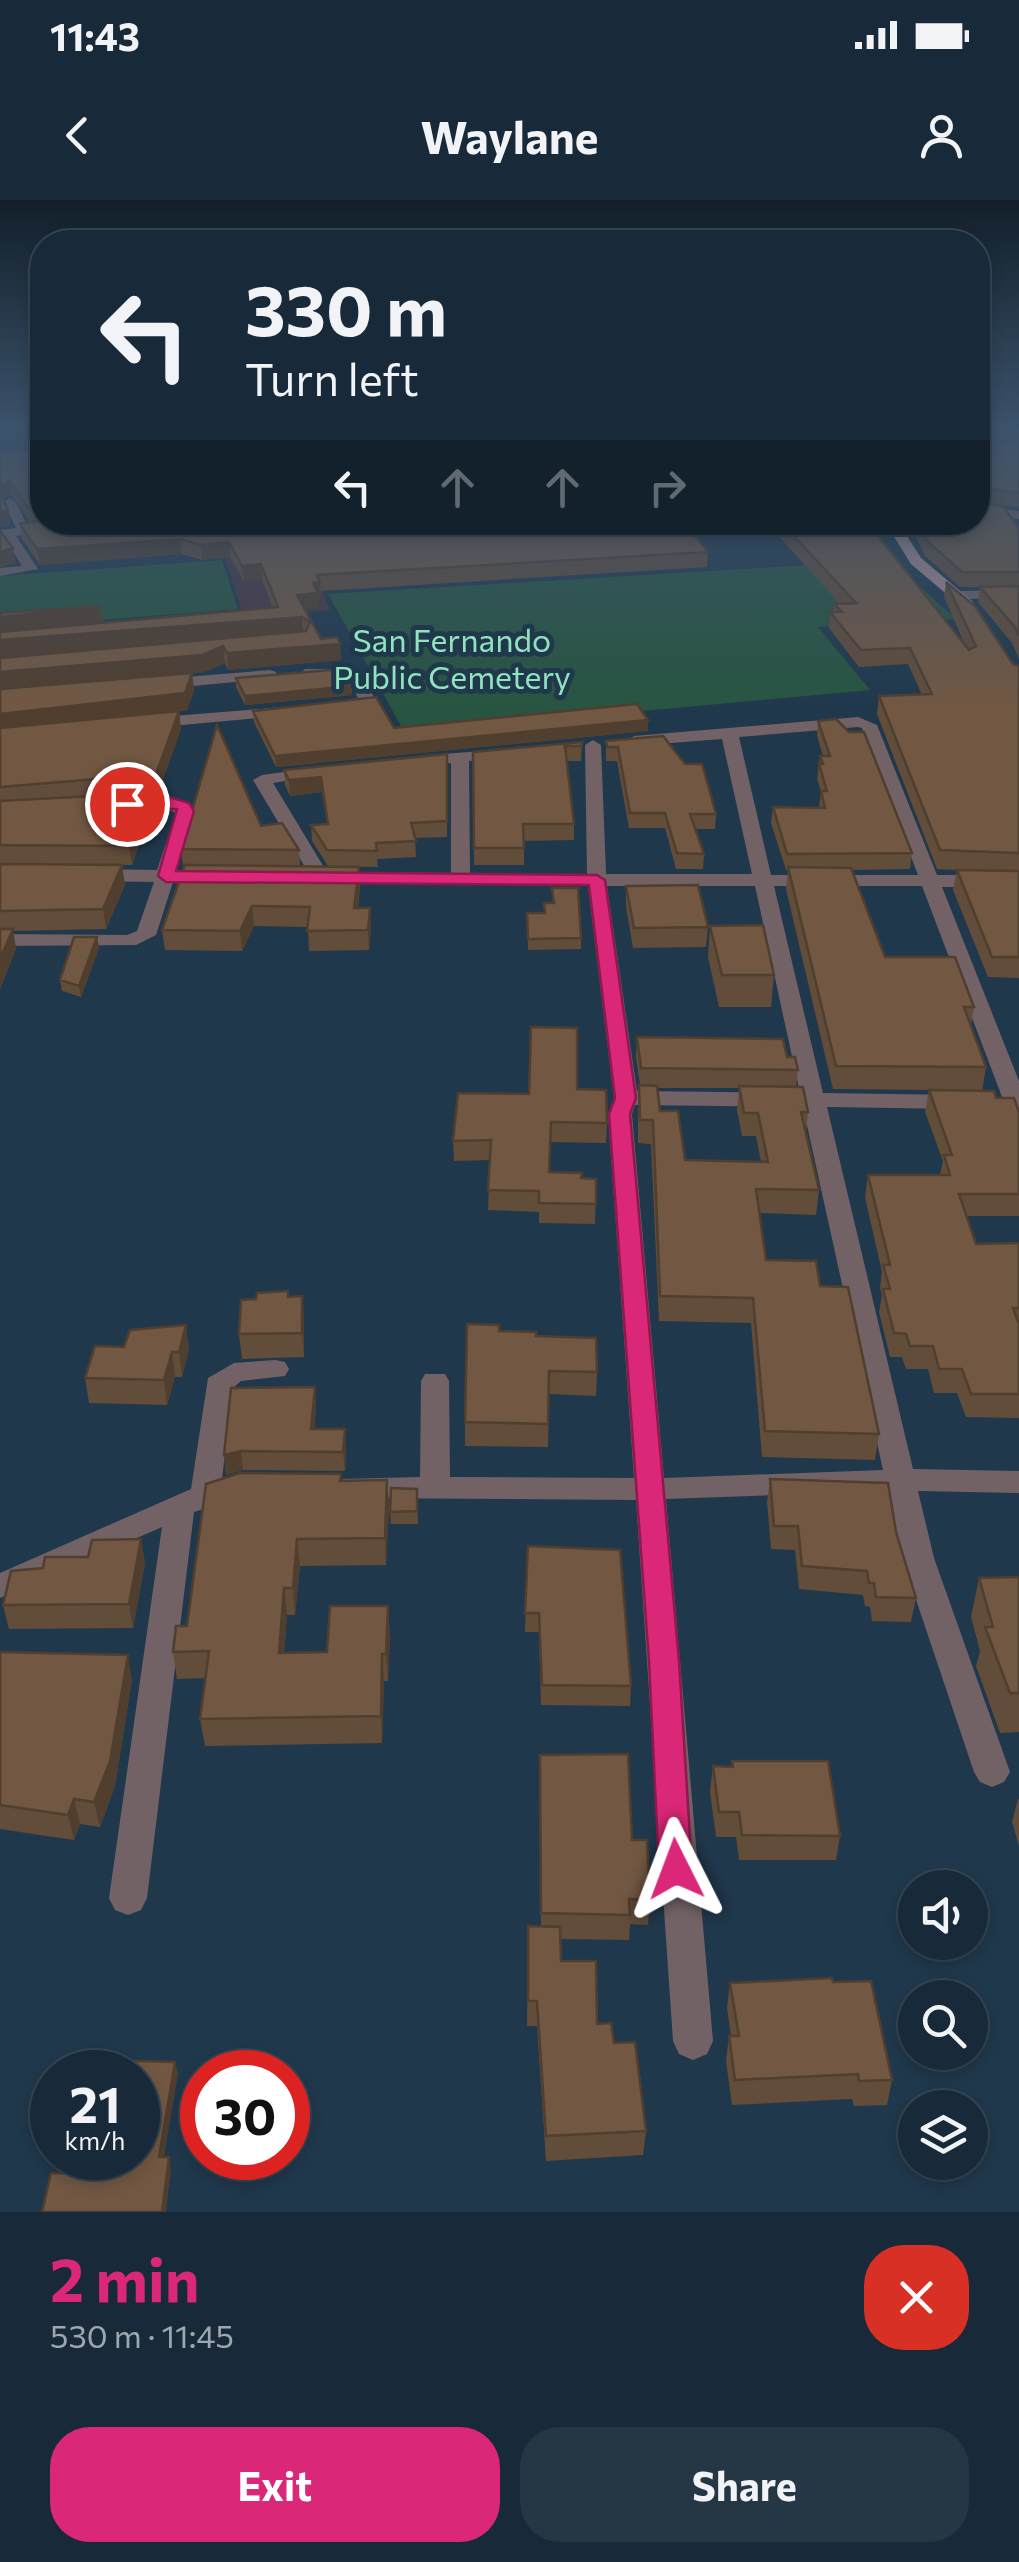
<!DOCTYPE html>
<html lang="en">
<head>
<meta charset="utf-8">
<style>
	:root { --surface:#182a39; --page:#253644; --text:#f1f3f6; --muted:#9fa7ae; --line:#364653; --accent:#db2777 }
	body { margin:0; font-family:Commissioner,sans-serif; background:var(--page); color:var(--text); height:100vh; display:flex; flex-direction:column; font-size:38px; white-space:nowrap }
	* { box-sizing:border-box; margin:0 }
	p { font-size:32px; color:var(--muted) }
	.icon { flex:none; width:55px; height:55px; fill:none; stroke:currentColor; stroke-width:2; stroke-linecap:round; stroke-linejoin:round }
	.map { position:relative; height:2012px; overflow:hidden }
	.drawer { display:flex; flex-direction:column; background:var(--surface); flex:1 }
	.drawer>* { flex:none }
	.hud { position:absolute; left:30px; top:30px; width:960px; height:305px; border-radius:40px; box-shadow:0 5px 15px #0003,0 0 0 2px var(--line); background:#182a39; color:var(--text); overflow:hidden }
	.controls { position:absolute; left:898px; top:1670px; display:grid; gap:20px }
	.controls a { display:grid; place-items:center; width:90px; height:90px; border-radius:50%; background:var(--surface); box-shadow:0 5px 15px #0003,0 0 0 2px var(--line); font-size:50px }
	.speed { position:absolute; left:30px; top:1850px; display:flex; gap:20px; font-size:50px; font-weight:700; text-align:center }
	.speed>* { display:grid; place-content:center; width:130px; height:130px; border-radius:50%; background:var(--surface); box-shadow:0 5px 15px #0003,0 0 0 2px var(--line); line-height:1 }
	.speed small { font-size:25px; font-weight:400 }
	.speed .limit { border:15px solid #d22; background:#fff; color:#111 }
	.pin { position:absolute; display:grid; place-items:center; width:85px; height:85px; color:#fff; margin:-42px; border:5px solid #fff; border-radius:50%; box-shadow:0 2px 10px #0007 }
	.me { position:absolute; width:110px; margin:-55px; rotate:357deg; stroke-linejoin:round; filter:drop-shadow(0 0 8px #0008) }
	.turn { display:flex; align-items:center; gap:35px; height:210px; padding:0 50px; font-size:45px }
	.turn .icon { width:130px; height:130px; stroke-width:2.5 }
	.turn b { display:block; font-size:70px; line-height:85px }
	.lanes { display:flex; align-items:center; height:95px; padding:0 50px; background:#0003; justify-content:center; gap:50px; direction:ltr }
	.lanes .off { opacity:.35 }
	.round { display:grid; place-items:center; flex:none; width:105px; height:105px; border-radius:40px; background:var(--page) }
	.headline { display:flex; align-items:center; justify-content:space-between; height:170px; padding:0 50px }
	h1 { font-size:60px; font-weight:700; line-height:75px; color:var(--accent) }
	.button { display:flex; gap:20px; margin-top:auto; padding:20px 50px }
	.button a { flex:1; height:115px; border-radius:40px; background:var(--accent); color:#fff; font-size:40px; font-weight:700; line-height:115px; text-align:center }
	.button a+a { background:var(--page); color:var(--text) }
	.status { display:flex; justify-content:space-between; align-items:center; height:70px; padding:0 50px; background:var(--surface); direction:ltr }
	.status svg { height:28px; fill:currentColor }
	header { display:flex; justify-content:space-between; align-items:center; height:130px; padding:0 50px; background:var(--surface); font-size:45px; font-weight:700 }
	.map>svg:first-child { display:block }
	.education { fill:#483743 }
	.green { fill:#285541 }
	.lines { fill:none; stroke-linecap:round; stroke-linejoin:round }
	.stream { stroke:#001f25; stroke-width:5 }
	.minor { fill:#726266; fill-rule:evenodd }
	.major { fill:#ad8d95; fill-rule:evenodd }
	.wall { fill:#624c3a; fill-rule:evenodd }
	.shaded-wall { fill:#503e2f }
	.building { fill:#725843; stroke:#503e2f; stroke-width:2.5 }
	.route { fill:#db2777; stroke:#8e194d; stroke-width:2.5 }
	.labels { text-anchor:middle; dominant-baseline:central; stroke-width:10; stroke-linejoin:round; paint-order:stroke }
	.far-park-label { font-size:32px; fill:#91e3bd; stroke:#20384c }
</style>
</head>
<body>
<div class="status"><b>11:43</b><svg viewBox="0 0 49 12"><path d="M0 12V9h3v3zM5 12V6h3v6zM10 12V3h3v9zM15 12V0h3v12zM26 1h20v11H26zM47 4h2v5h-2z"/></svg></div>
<header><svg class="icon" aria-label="back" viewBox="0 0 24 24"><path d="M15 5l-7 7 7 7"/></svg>Waylane<svg class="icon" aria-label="person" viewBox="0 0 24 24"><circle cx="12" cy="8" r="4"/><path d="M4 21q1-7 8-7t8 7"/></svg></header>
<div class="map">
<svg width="1019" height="2012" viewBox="0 0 1019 2012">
	<rect width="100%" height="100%" fill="#20384c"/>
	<path class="education" d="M306 351 330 410 244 417 225 358Z"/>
	<path class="green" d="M222 360 238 409 0 428V376Z
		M891 360 956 419 818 427 870 490 405 533 328 394Z"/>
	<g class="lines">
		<path class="stream" d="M4 229 21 237 11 258"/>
		<path class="minor" d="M10 298 16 302 28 327 110 322 16 336 38 369 0 376V368L22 366 4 337 0 338V330L16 328 4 302Z
			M978 306 1019 311V319L978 314Z
			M1019 390V398L959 399 952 395 959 391Z
			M305 469H359L375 499 365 508 333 510V504L358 498 348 477H310L302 472Z
			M270 470 276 472V478L161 489 153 484 161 479Z
			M284 507 290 509V515L149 528 141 523 149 518Z
			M858 517 877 525 937 675H1019V687H942L1019 881V917L1007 910 922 686H774L823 893 959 895 971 902 959 909 827 907 913 1269 1019 1271V1293L918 1291 934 1358 1010 1572 1004 1582 992 1587 980 1582 974 1572 902 1358 888 1291 666 1299 713 1841 707 1854 693 1860 679 1854 673 1841 636 1300 354 1298 343 1295 339 1287 343 1279 420 1277 421 1181 425 1174H445L449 1181 450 1277 634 1278 608 914 614 898 588 686 314 682 253 580 262 575 321 567V575L273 583 328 674H451V563L415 566 406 561 415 556 511 549V557L469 561 470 674H587L585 545 593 540 601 545 606 674H752L722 539 634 546 626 541 634 536ZM858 527 862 528 918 675H771L739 537ZM607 686H755L800 893 637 891ZM635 905 803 907 883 1270 664 1278 632 914Z
			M166 596 195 611 176 671H214L224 677 221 681 173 682 156 735 136 745 0 746V734L127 735 137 731 154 682 89 681 79 675 89 669 157 670 176 613C155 602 127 618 109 605L118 600Z
			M275 1160 285 1162 289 1169 285 1176 241 1181 232 1189 222 1280 235 1276 246 1279 250 1287 246 1295 194 1312 147 1698 141 1710 128 1715 115 1710 109 1698 162 1327 0 1398V1373L191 1289 208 1178 234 1163Z"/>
		<path class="major" d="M885 322H898L921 358 973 402V408H963L911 364Z"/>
	</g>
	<path class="wall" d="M978 229H1019V307L984 303 1019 329V459L1012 443 978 402 980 387H960L925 356 909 322H978Z
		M42 247V322H393L402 335 440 333V322H867L965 445 944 397 946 382 975 406 1013 464 1019 466V778L988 777 953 690 957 670 977 671 937 669 877 514 879 496 922 495 908 464 859 467 829 428 830 412H834V404H840L773 330 757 331 754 325 684 324 708 352 707 367 321 391V398H319V409L305 410 321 439 337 437 340 444 341 460 228 470 225 463 204 472 34 486 192 473 194 490 187 510 179 511 181 529 158 593H149L151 611 132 665 0 664V458L56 453 0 457V413L101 406 103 422 55 427 273 408 262 380 244 381 230 357 202 360 182 354 40 365 22 339 20 324 30 322 12 295 4 299 8 310 10 325 0 327V251H40Z
		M236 478 352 486V495L245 505 236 487Z
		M253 511 394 528 648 520V531L276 567 254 522Z
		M818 521 912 653 910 669 852 670 885 757 974 807 971 825 986 867 982 891 1019 912V1016H967L976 1044 1019 1043V1218L966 1217 957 1193H934L928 1169H906L902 1157H890L879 1112 882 1095 880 1088 882 1072 865 997 868 975H940L943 961 925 912 929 890 833 889 786 689 788 670H786L771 623 773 607 819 608 821 591 817 579 820 556H823L817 536Z
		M663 536 716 614 715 629H695L704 654 703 669H676L665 628H629L617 561H606V541Z
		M582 542 581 561H567L574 624V640L524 641V665H474L473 567Z
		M447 554V637L415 638 416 657 377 659 378 667 328 666 312 641 311 625 327 624 322 592 290 596 285 585 284 570Z
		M261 626 299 650 300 666 183 665 181 649Z
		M0 664 125 685 106 729 13 731 16 749 0 789Z
		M359 667 360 686 358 708 371 728 369 750 309 751 308 727 254 726 242 751 165 750 162 730Z
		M626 686 708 727 706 747 633 748 626 706Z
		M552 688 581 738V749L528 750 527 713H544V703H553Z
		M710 726 774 775 771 807H719L708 757Z
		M97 737 99 748 81 797 62 791 60 780Z
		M637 837 787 857 798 870 796 887 808 912 806 933 819 990 816 1015 759 1013 766 1060 820 1086 879 1234 875 1260 762 1257 751 1123 659 1121 651 944 638 943V909L640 885 636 857ZM657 888H739L737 910 742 936H756L761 962 685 960 660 911Z
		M577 889 607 923 606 943 551 942 549 972 582 978 596 979 595 1024 539 1023V1012L488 1010 490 960 454 961 453 941 529 894Z
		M302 1096 304 1121V1157L242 1159 239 1134Z
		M500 1131 536 1136 597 1172 596 1196 549 1194 548 1247 465 1246V1222Z
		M95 1146 189 1149 182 1177H175L167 1205 89 1203 85 1178Z
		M315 1187 316 1207 314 1229 346 1249 345 1271 243 1270 226 1275 224 1255Z
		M341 1274V1281L387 1280 389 1307 386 1365 300 1366 295 1415H287L284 1453 327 1452 390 1433 388 1481H384L382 1543 205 1546 200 1519 206 1478 177 1479 173 1452 187 1426Z
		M770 1279 896 1332 916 1398 911 1422 872 1421 870 1407 865 1406 863 1395 799 1389 795 1350 771 1349 767 1302Z
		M417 1289 418 1324H391L390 1312Z
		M141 1339 145 1363 133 1428 9 1429 3 1405 43 1368 88 1357Z
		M528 1346 631 1486 630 1506 541 1505 539 1432H525Z
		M1019 1377V1532L1000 1533 976 1466 980 1451 971 1417 979 1378Z
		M0 1452 132 1480 115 1586 100 1627 80 1624 74 1640 0 1629Z
		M732 1561 840 1636 836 1660H739L736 1637H716L710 1591 713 1566 732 1567Z
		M539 1581 632 1640 650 1700 648 1725 630 1724 629 1740 561 1739V1761L597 1824 614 1843 646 1931 643 1955 546 1961 537 1826H527L528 1726H541Z
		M1018 1599H1019V1646L1012 1622Z
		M833 1782 892 1880 887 1905 854 1906 852 1899 732 1905 726 1861 729 1836H731L727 1808 730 1783Z"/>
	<path class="shaded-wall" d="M1003 229H1019V241L978 245V232Z
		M10 281 12 295 0 301V286Z
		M8 310 10 325 0 327V312Z
		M180 339 182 354 40 365 37 349Z
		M229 342 230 357 202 360 201 345Z
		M13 348 16 363 0 368V352Z
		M261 364 262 380 244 381 242 366Z
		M320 382 321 398H319V409L298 411 297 395 313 383Z
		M101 406 103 422 0 433V417Z
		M302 417 303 433 0 457V440Z
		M340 444 341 460 228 470 227 453Z
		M223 446 225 463 204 472 0 489V472Z
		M192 473 194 490 187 510 179 511 181 529 158 593 156 574 0 532V514Z
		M352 486V495L245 505V496Z
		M648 520V531L276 567 275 556Z
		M321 577 322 592 290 596 289 580Z
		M149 593 151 611 132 665 129 646Z
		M122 665 125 685 106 729 103 709Z
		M359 667 360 686 355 728 354 708Z
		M252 706 254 726 242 751 240 731Z
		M370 708 371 728 369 750 368 730Z
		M13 729 16 749 0 789V759Z
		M97 737 99 748 81 797 79 786Z
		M302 1096 304 1121V1157L302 1133Z
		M186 1125 189 1149 182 1177 179 1152Z
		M172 1152 175 1177 167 1205 164 1180Z
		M315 1187 316 1207 313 1249 311 1229Z
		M345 1229 346 1249 345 1271 343 1252Z
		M241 1251 243 1270 226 1275 224 1255Z
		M387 1280 389 1307 386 1365 385 1338Z
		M141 1339 145 1363 133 1428 129 1404Z
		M297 1339 300 1366 295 1415 293 1388Z
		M284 1388 287 1415 282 1480 279 1453Z
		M388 1406 390 1433 388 1481 386 1454Z
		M382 1454 384 1481 382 1543 381 1516Z
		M128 1455 132 1480 115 1586 100 1627 94 1602Z
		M74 1599 80 1624 74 1640 68 1615Z
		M175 1862 178 1874 162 1969 159 1957Z
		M169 1957 171 1970 166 2012H162Z"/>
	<path class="building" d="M978 235 980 241 1019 240V293L981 288 978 291Z
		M42 247V308H28L10 281 0 286V251H40Z
		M0 291 8 310 0 312Z
		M978 302 1003 306 1019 329V372H962L927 341 918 322H978Z
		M42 320V322H393L402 335 440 333V322H683L708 352 317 375 320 382 313 383 318 393 297 395 321 439 337 437 340 444 227 453 223 446 202 455 0 472V458L306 431 310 422 302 417 0 440V432L278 407 261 364 242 366 229 342 201 345 180 339 37 349 20 324Z
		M781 322H867L969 450 976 446 946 382 975 406 1013 464 1019 466V653L940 650 879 496 932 494 910 448 861 450 830 412H842L834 404 856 403Z
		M0 331 13 348 0 352Z
		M1019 386V436L1015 427 980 387Z
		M101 406 0 417V413Z
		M342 469 352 486 245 496 236 478Z
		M192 473 185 493 0 514V489Z
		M376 497 394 528 637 504 648 520 275 556 253 511Z
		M179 511 156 574 0 587V528Z
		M836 519 849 532H864L912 653 787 654 773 607 825 608 821 591H827L819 564H823L820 556H830L818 521Z
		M217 525 261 626 282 623 299 650 181 649Z
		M663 536 685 564H702L716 614H690L704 654 677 653 665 613H630L618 547H607L606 541Z
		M582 542V546H565L574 624H523L524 648H474L473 552Z
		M447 554V621L411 623 416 641 376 643 377 651 327 650 311 625 328 624 321 577 289 580 284 570Z
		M149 593 129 646 0 645V601Z
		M0 664 122 665 103 709 0 711Z
		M185 665 359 667 354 708H370L368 730 307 731 310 707 252 706 240 731 162 730Z
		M788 667 851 668 885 757H955L974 807H964L986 867 836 866Z
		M957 670 1019 671V757H992Z
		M698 685 708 727 634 728 626 686Z
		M552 688H578L581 738 528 739 527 713H545L544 703H554Z
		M763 725 774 775H722L710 726Z
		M0 729H13L0 759Z
		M74 737H97L79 786 60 780Z
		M531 827 577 828V889L606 890 607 923 551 922 549 972 582 973 581 978 596 979V1004L539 1003V991L488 990 491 940 453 941 458 893 529 894Z
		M637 837 783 839 787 857H795L798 870 641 868Z
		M639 885 657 886 660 911H678L685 960 768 962 758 913H744L739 886 803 887 808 912H801L819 990 756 989 766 1060 816 1061 820 1086 848 1087 879 1234 765 1231 753 1098 660 1096 653 920H640Z
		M929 890 994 891 996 898H1014L1019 912V994H959L976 1044 1019 1043V1108H1013L1019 1124V1194H971L962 1169H939L933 1146H910L906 1134 894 1133 883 1089H890L883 1065H890L868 975H950L944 955H952Z
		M288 1091V1097L302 1096V1133L239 1134 241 1100 256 1099 257 1093Z
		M467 1124 499 1125V1131L536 1132V1136L596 1138 597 1172 549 1171 548 1224 465 1222Z
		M186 1125 179 1152H172L164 1180 85 1178 95 1146 124 1147 130 1130Z
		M315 1187 311 1229H345L343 1252 241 1251 224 1255 231 1188Z
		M240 1273 341 1274 340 1281 387 1280 385 1338 297 1339 293 1388H284L279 1453 327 1452 330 1406H388L386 1454H382L381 1516 200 1519 209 1451 173 1452 176 1426H187L206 1284Z
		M770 1279 888 1283 896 1332 916 1398 876 1397 874 1383H869L867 1371 802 1366 798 1326H774Z
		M391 1288 417 1289V1311L390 1312Z
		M141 1339 129 1404 3 1405 11 1371 43 1368 45 1357H88L92 1340Z
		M528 1346 620 1350 631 1486 542 1485 539 1413H525Z
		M1019 1377V1493H1010L985 1427H993L979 1378Z
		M0 1452 128 1455 110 1561 94 1602 74 1599 68 1615 0 1605Z
		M628 1554 632 1640H647L650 1700 629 1699 630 1715 541 1713 540 1555Z
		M732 1561H828L840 1636 742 1635 739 1612H719L713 1566 733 1567Z
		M528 1726 560 1727 561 1761H596L597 1824 611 1823 614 1843 635 1842 646 1931 546 1936 537 1801H528Z
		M832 1778 833 1782 871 1781 892 1880 859 1881 858 1874 735 1880 729 1836H739L730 1783Z
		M102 1860 175 1862 159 1957H169L162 2012H42L51 1973 83 1974 86 1958H138V1872H100Z"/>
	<linearGradient id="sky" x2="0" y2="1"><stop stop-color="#121f2a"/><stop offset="0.45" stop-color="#3c536c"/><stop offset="1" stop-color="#3c536c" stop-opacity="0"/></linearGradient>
	<rect width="1019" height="511" fill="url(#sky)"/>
	<path class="route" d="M166 596 189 603 194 611 176 671 597 675 605 680 636 898 630 914 679 1461 692 1669 687 1679 676 1684 664 1679 659 1669 649 1461 609 914 615 898 589 685 166 682 158 676 177 609H127L119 604Z"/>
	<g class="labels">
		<g class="far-park-label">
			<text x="452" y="439">San Fernando<tspan x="452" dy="37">Public Cemetery</tspan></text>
		</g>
	</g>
</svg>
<div class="controls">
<a><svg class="icon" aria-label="sound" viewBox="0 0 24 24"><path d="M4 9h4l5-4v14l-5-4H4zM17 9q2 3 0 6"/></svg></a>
<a><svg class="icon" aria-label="search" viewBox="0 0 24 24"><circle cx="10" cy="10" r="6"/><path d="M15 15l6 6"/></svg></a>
<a><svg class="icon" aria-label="layers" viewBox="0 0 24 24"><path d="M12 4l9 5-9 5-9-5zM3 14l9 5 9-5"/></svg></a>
</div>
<div class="speed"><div>21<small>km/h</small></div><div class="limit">30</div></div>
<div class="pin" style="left:127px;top:604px;background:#d93025"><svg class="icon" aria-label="arrive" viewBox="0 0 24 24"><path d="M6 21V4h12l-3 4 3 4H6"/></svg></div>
<svg class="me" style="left:676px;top:1669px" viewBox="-20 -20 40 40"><path d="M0-17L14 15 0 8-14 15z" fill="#db2777" stroke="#fff" stroke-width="4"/></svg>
<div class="hud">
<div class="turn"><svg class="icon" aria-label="left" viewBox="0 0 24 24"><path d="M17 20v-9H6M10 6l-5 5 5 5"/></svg><div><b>330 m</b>Turn left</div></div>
<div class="lanes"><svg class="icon" aria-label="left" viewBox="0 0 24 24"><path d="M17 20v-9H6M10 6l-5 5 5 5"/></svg><svg class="icon off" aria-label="ahead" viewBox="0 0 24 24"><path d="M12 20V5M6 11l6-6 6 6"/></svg><svg class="icon off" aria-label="ahead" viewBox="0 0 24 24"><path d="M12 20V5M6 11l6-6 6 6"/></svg><svg class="icon off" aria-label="right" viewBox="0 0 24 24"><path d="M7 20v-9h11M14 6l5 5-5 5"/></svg></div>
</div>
</div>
<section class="drawer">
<div class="headline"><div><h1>2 min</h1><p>530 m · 11:45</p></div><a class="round" style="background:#d93025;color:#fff"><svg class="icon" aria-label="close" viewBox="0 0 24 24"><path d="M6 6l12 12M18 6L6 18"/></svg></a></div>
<div class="button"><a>Exit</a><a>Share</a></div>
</section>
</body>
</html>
